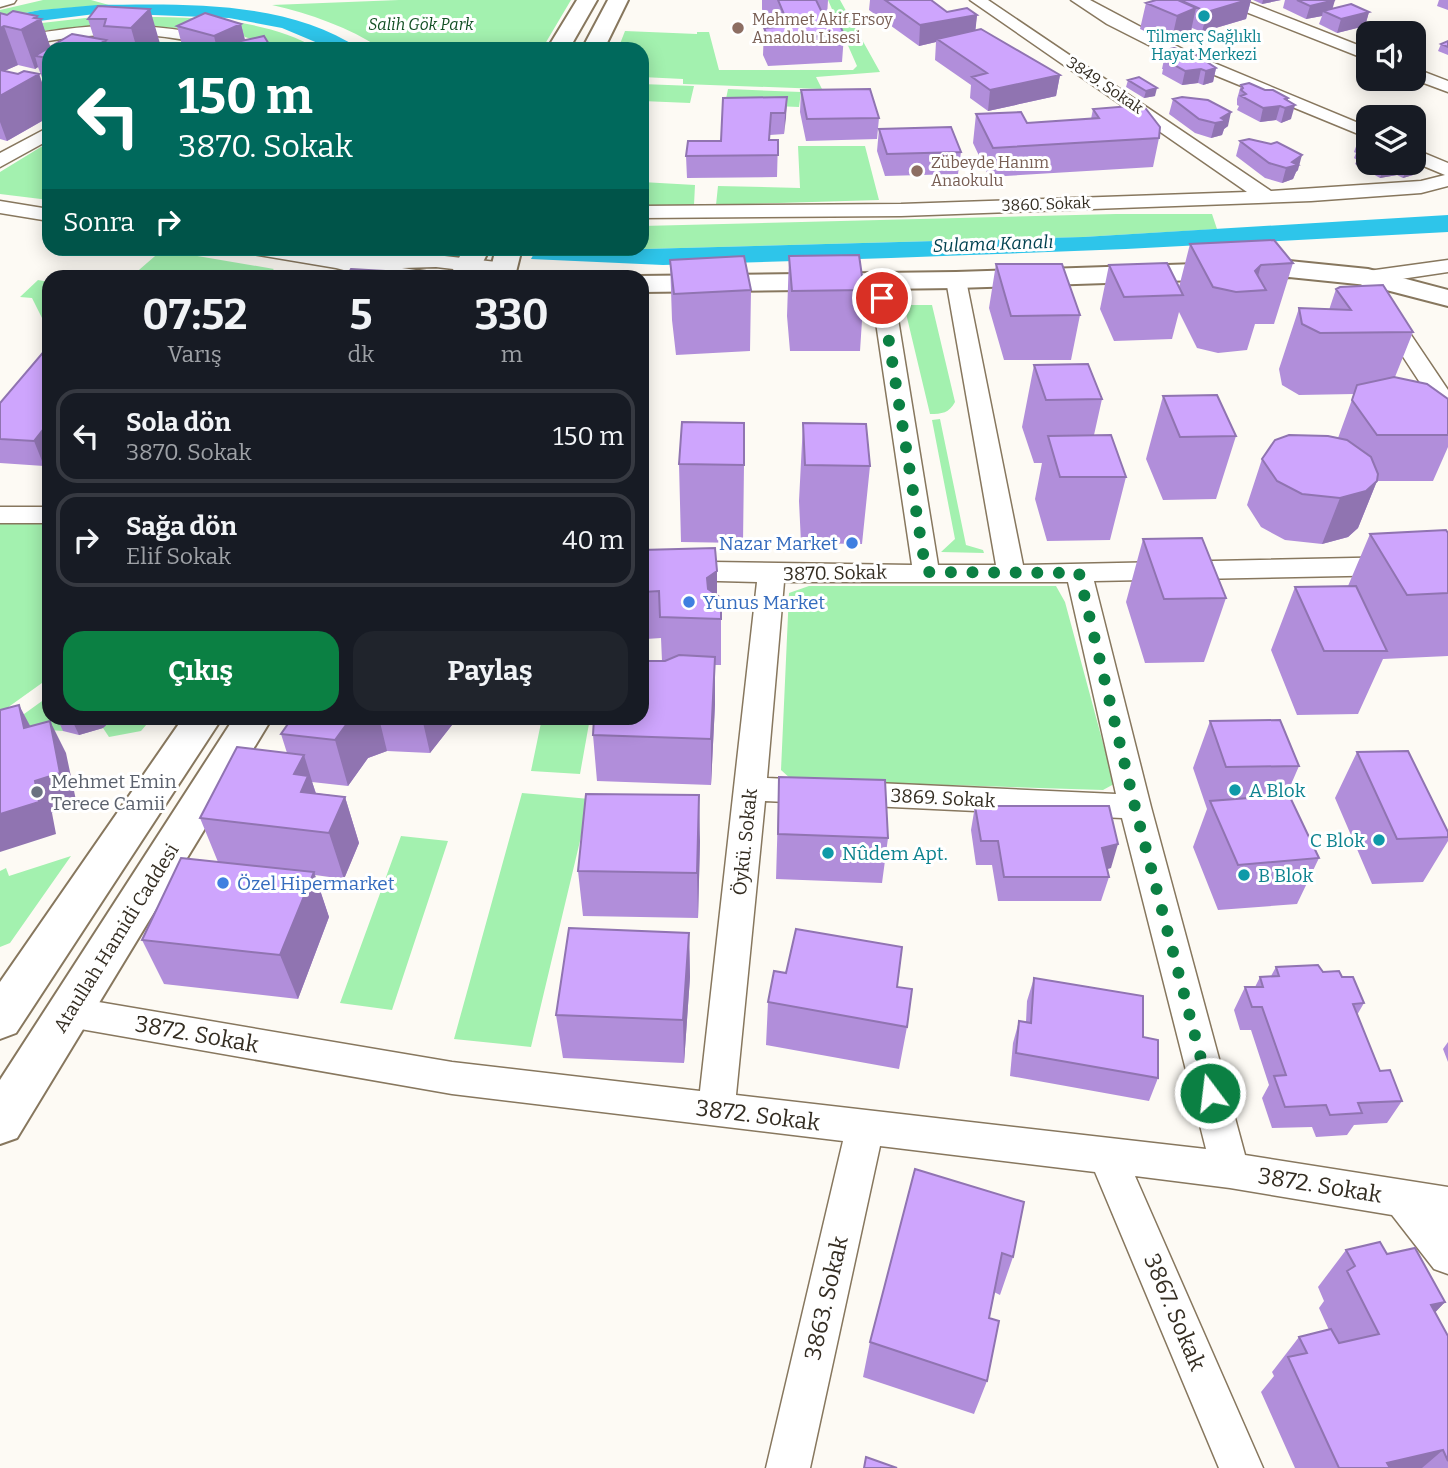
<!DOCTYPE html>
<html lang="tr">
<head>
<meta charset="utf-8">
<style>
	:root { --surface:#171b24; --page:#20242c; --text:#f1f3f6; --muted:#9ea1a6; --line:#363941; --accent:#0b8043 }
	body { margin:0; font-family:Bitter,serif; background:var(--page); color:var(--text); height:100vh; display:flex; flex-direction:column; font-size:26px; white-space:nowrap }
	* { box-sizing:border-box; margin:0 }
	p { font-size:23px; color:var(--muted) }
	.icon { flex:none; width:38px; height:38px; fill:none; stroke:currentColor; stroke-width:2; stroke-linecap:round; stroke-linejoin:round }
	.map { position:relative; flex:1; overflow:hidden }
	.sheet { position:absolute; left:42px; top:270px; width:607px; height:455px; display:flex; flex-direction:column; background:var(--surface); border-radius:21px; box-shadow:0 4px 18px #0003 }
	.sheet>* { flex:none }
	.banner { position:absolute; left:42px; top:42px; width:607px; height:214px; border-radius:21px; box-shadow:0 4px 18px #0003; background:#00695c; color:#fff; overflow:hidden }
	.controls { position:absolute; left:1356px; top:21px; display:grid; gap:14px }
	.controls a { display:grid; place-items:center; width:70px; height:70px; border-radius:14px; background:var(--surface); box-shadow:0 4px 18px #0003; font-size:35px }
	.pin { position:absolute; display:grid; place-items:center; width:60px; height:60px; color:#fff; margin:-30px; border:4px solid #fff; border-radius:50%; box-shadow:0 2px 7px #0007 }
	.me { position:absolute; width:77px; margin:-38px; rotate:345deg; stroke-linejoin:round; filter:drop-shadow(0 0 5px #0008) }
	.turn { display:flex; align-items:center; gap:24px; height:147px; padding:0 21px; font-size:32px }
	.turn .icon { width:91px; height:91px; stroke-width:2.5 }
	.turn b { display:block; font-size:49px; line-height:60px }
	.then { display:flex; align-items:center; height:66px; padding:0 21px; background:#0003; gap:14px; font-size:26px }
	.eta { display:flex; justify-content:space-evenly; align-items:center; height:119px; text-align:center }
	.eta b { font-size:42px; font-weight:700; line-height:49px }
	.primary-button { display:flex; gap:14px; margin-top:auto; padding:14px 21px }
	.primary-button a { flex:1; height:80px; border-radius:21px; background:var(--accent); color:#fff; font-size:28px; font-weight:700; line-height:80px; text-align:center }
	.primary-button a+a { background:var(--page); color:var(--text) }
	ul { padding:0; list-style:none }
	li { display:flex; align-items:center; gap:21px; height:94px; margin:0 14px 10px; padding:0 7px; border:4px solid var(--line); border-radius:21px }
	li div { flex:1 }
	li b { display:block; font-size:26px }
	li em { font-style:normal }
	.map>svg:first-child { display:block }
	.green { fill:#a3f1af }
	.water { fill:#2ec5ea }
	.lines { fill:none; stroke-linecap:round; stroke-linejoin:round }
	.street-casing { stroke:#87775e; stroke-width:3 }
	.secondary-casing { stroke:#87775e; stroke-width:4 }
	.street { fill:#fff; fill-rule:evenodd }
	.secondary { fill:#fff; fill-rule:evenodd }
	.wall { fill:#b18eda }
	.shaded-wall { fill:#9074b1 }
	.building { fill:#cea5fd; stroke:#9074b1; stroke-width:2 }
	.route { stroke:#0b8043; stroke-width:12; stroke-dasharray:0 21.6 }
	.culture-dot { fill:#0f9aa8; stroke:#fff; stroke-width:2.5 }
	.education-dot { fill:#8d6e63; stroke:#fff; stroke-width:2.5 }
	.shop-dot { fill:#3f7fe0; stroke:#fff; stroke-width:2.5 }
	.worship-dot { fill:#6b7280; stroke:#fff; stroke-width:2.5 }
	.labels { text-anchor:middle; dominant-baseline:central; stroke-width:6; stroke-linejoin:round; paint-order:stroke }
	.far-education-label { font-size:16px; fill:#785e54; stroke:#fff; text-anchor:start }
	.far-park-label { font-size:16px; font-style:italic; fill:#124f23; stroke:#fff }
	.far-culture-label { font-size:16px; fill:#0d838f; stroke:#fff }
	.far-street-label { font-size:16px; fill:#342d22; stroke:#fff }
	.far-water-label { font-size:18px; font-style:italic; fill:#004150; stroke:#fff }
	.shop-label { font-size:19px; fill:#366cbe; stroke:#fff; text-anchor:start }
	.street-label { font-size:19px; fill:#342d22; stroke:#fff }
	.worship-label { font-size:19px; fill:#5b616d; stroke:#fff; text-anchor:start }
	.culture-label { font-size:19px; fill:#0d838f; stroke:#fff; text-anchor:start }
	.near-street-label { font-size:23px; fill:#342d22; stroke:#fff }
</style>
</head>
<body>
<div class="map">
<svg width="1448" height="1468" viewBox="0 0 1448 1468">
	<rect width="100%" height="100%" fill="#fdfaf4"/>
	<path class="green" d="M43 0H91L109 5 40 10 0 18V10Z
		M399 0H571L542 49H382C348 27 311 14 272 5Z
		M828 0H840L880 72 816 77 822 89 683 84V79L642 77V49H618L625 31 697 34V32H709L719 70H853L857 66Z
		M94 17C166 18 253 11 318 49H278L240 35 202 29 133 26H90L23 33 33 24Z
		M642 84 694 86 690 103 642 101Z
		M728 89 801 92 799 107 725 104Z
		M49 142V200L0 194V172Z
		M798 146H865L879 200 716 205 718 186 800 188Z
		M642 182 695 185 694 205 642 206Z
		M1116 214H1212L1217 229 1083 237 644 249H619L642 248V226Z
		M162 250 274 269 266 276H132Z
		M38 280 49 282V332L32 298 20 297Z
		M904 305H932L955 402C949 413 942 414 930 414Z
		M940 419 966 545 983 550 984 553 941 552 955 539 932 420Z
		M0 522 49 523V678L0 713Z
		M809 586H1056L1065 602 1114 784 1103 790 792 780 781 770 789 593Z
		M49 696V718H62L63 731 6 727Z
		M114 718H152L141 731 109 737 103 728Z
		M542 718H590L580 774 531 771Z
		M522 793 590 799 531 1047 454 1039Z
		M401 836 448 841 392 1010 340 1003Z
		M71 856 10 943 0 947V871L6 868 9 876Z"/>
	<path class="water" d="M97 5C183 4 287 0 360 49H332L282 28 229 18 103 13 15 24 0 18 40 10Z
		M1448 215V232L1126 249 891 258 663 265 531 259 537 248 644 249 1083 237Z"/>
	<g class="lines">
		<g class="street-casing">
			<path id="street" d="M0 0H16L14 3 0 7Z
				M970 0H988L1271 191 1421 181 1445 175 1414 162V149L1448 163V186L1421 193 1311 201 901 216 642 218V206L901 204 1247 192Z
				M1071 0H1090L1190 53 1368 127V138L1178 60 1107 24Z
				M1221 0H1243L1368 49V60L1223 3Z
				M123 25C168 27 209 33 252 45L254 49C221 49 190 39 157 36 104 31 51 38 0 51V41C41 31 81 26 123 25Z
				M1414 68 1448 81V92L1413 79Z
				M49 127V140L0 167V153Z
				M0 201 49 209V221L0 213Z
				M242 248H292L337 256 436 255 505 263 512 265 515 269 512 273 505 275 436 267 402 268 430 272 433 276H367L336 268 252 254Z
				M1448 260V272L1381 282 1399 317 1448 390V414L1440 412 1436 407 1377 317 1358 277 1361 273 1368 271Z
				M956 274 963 276 966 280 1023 565 1448 556V574L1094 581 1151 807 1245 1155 1448 1187V1274L1434 1269 1392 1215 1230 1188 1135 1176 1263 1468H1219L1095 1172 880 1146 810 1468H766L843 1141 452 1094 69 1027 57 1023 51 1012 57 1001 69 997 452 1062 700 1091 757 582 642 579V561L912 565 870 282 874 278H888L892 282 938 565H996L946 280 949 276ZM784 582H1068L1116 794 767 778ZM765 801 1122 818 1206 1149 736 1095Z
				M0 507H49V523H0Z"/>
		</g>
		<g class="secondary-casing">
			<path id="secondary" d="M577 0H597L569 49H547Z
				M608 0H628L604 49H582Z
				M464 248H490L476 276H450Z
				M496 248H522L515 276H489Z
				M1289 261 1368 269 1448 290V306L1367 285 1289 277 956 288 642 292V276H639L956 272Z
				M183 718H222L16 1033 0 1039V982Z
				M234 718H272L17 1138 0 1144V1080Z"/>
		</g>
		<use href="#street" class="street"/>
		<use href="#secondary" class="secondary"/>
	</g>
	<path class="wall" d="M762 0H828L827 17H824L828 25 844 35 842 62 768 66 763 55 764 28 777 27 774 19H764L762 9Z
		M870 0H931L947 12 977 15 975 30 1060 75 1056 96 988 111 970 98 971 85 935 60 936 42 919 46 869 10Z
		M1156 0H1251L1246 19 1202 32 1192 28 1190 35 1171 43 1140 29 1146 3Z
		M1253 0H1281L1262 4Z
		M1285 0H1334L1332 8 1369 12 1365 26 1337 33 1319 24 1322 16 1306 19 1283 8Z
		M1439 0H1448V10L1437 6Z
		M98 6 161 47 159 49H49V96L38 67 35 69 18 65 4 71 18 74H39L49 103V117L7 141 0 139V13L41 19 50 47 94 38 88 19Z
		M241 24 245 40 272 49H183L177 26Z
		M1448 41V55L1438 51 1441 44Z
		M1166 50 1210 64 1216 68 1213 82 1203 85 1198 83 1182 85 1162 74 1163 69H1162Z
		M1128 80 1155 96 1144 98 1126 87Z
		M1241 85 1265 90 1288 98V100L1291 119 1281 123 1276 120 1260 122 1237 110 1239 106 1237 105V99Z
		M801 90 879 118 877 139 806 141 800 112Z
		M787 97 784 134 770 135V140H778L777 177 687 178 686 156 721 141Z
		M1173 99 1228 126 1224 129 1222 135 1211 138 1195 133 1169 114Z
		M1093 109 1159 138 1153 167 989 177 973 143 976 114 1027 123 1091 119Z
		M879 129 961 152 958 174 885 176 877 151Z
		M1368 135V163H1414L1413 175 1403 178 1397 175 1380 178 1355 164 1357 160 1354 158 1356 153 1354 152 1359 138Z
		M1240 141 1298 170 1296 172 1293 179 1282 183 1265 178 1236 156Z
		M1190 244 1293 263 1274 324H1255L1247 350 1218 353 1197 348 1179 312 1172 339 1114 341 1100 309 1109 265 1179 287Z
		M789 256 864 290 860 351H790L787 316Z
		M670 260 751 290 750 351 676 355 672 320Z
		M996 264 1080 315 1071 360H1004L989 308Z
		M1336 289 1413 332 1395 377 1448 399V447L1433 481H1377L1358 528 1348 537 1322 544 1285 540 1261 527 1247 505 1262 459 1338 438 1354 394 1299 395 1282 385 1279 369 1299 308 1329 310Z
		M49 349V460L44 466 0 463V403Z
		M1034 365 1102 399 1094 435 1126 477 1110 540 1047 541 1035 499 1042 463H1034L1022 427Z
		M1163 396 1236 436 1216 499 1163 500 1146 459Z
		M803 423 870 466 862 544 801 543 799 501Z
		M642 449 648 495 646 541H642Z
		M679 464 744 465 743 543 681 542Z
		M1448 533V656L1383 659 1358 714 1297 715 1271 650 1295 587 1348 586 1370 534Z
		M1143 539 1226 598 1204 662 1145 663 1126 602Z
		M642 550 717 571V595L721 598V665H715V704L711 785 597 781 593 735 642 718 648 680 662 661 661 638 646 639 645 634 642 633Z
		M57 718H114L103 728 79 735 63 731Z
		M292 718H450L452 725 430 753 387 751 368 758 348 786 312 782 316 793 345 797 359 843 344 879 315 875 329 917 298 999 164 984 142 940 218 862 200 818 287 753 281 734Z
		M1210 721 1299 766 1286 796 1319 858 1297 904 1218 910 1193 847 1207 809 1193 768Z
		M1357 752 1448 832V841L1423 882 1372 884 1335 798Z
		M779 777 888 838 882 883 776 879Z
		M975 806 1111 868 1107 869 1109 877 1101 901H998L992 865H976L971 830Z
		M700 841 698 918 583 916 578 871Z
		M689 933 690 977 684 1063 563 1058 556 1015Z
		M1276 967 1323 972 1342 977 1364 1003 1357 1015 1380 1071 1402 1101 1387 1123 1354 1125 1347 1135 1316 1137 1312 1127 1272 1128 1262 1098 1269 1085 1251 1030H1240L1234 1010 1245 987H1255L1260 977 1271 976Z
		M1034 978 1143 1037 1158 1078 1149 1101 1010 1076 1013 1043 1019 1021 1026 1022 1027 1001Z
		M897 987 907 1027 899 1069 766 1045 768 1002Z
		M1448 1042V1062L1443 1049Z
		M915 1169 1013 1257 1000 1295 994 1292 989 1318 987 1381 974 1414 863 1377 870 1342Z
		M1346 1250 1387 1254 1445 1302 1435 1312 1448 1336V1468H1295L1261 1392 1274 1376 1272 1372 1299 1337 1329 1330 1319 1308 1324 1301 1318 1287Z"/>
	<path class="shaded-wall" d="M1247 0H1251L1246 19 1202 32 1207 12Z
		M1263 0H1281L1262 4Z
		M1335 0 1331 14 1323 11 1322 16 1306 19 1310 6Z
		M1196 8 1190 35 1171 43 1177 16Z
		M150 9 161 47 159 49H137L131 28Z
		M1369 12 1365 26 1337 33 1341 19Z
		M977 15 975 35 937 39 936 42 919 46 920 25Z
		M37 16 39 21 41 19 51 49 35 56 38 67 35 69 21 30 34 18Z
		M241 24 247 49 223 45 224 49H217L214 36Z
		M4 26 18 65 0 73V28Z
		M106 40 109 49H91Z
		M1207 62H1210L1208 71 1216 68 1213 82 1203 85Z
		M1201 69 1198 83 1182 85 1185 71Z
		M39 74 49 103V117L7 141 0 122V96Z
		M1060 75 1056 96 988 111 990 90Z
		M1157 88 1155 96 1144 98 1146 91Z
		M787 97 786 118 784 134 785 113Z
		M1288 98 1286 108 1295 105 1291 119 1281 123 1285 108V99Z
		M1280 106 1276 120 1260 122 1263 108Z
		M1231 112 1228 126 1224 129 1222 135 1211 138 1215 123 1221 118Z
		M1302 155 1298 170 1296 172 1293 179 1282 183 1286 168 1292 162Z
		M1419 160 1413 175 1403 178 1409 163H1414V161Z
		M1385 163H1402L1397 175 1380 178Z
		M1261 265 1254 291 1255 271Z
		M49 422V460L44 466 34 441Z
		M646 449 648 495 646 541 644 495Z
		M1377 481 1358 528 1348 537 1322 544 1340 498Z
		M717 571V617L708 618 707 578Z
		M715 657V704L711 785V739Z
		M19 705 36 737 24 728Z
		M71 718H114L103 728 79 735Z
		M351 718H379L387 751 368 758 348 786 335 740Z
		M422 718H450L452 725 430 753Z
		M50 721 66 753 77 805 52 813 56 834 0 852V814L35 781Z
		M304 755 318 801V832L294 774Z
		M699 795 700 841 698 918 697 873Z
		M345 797 359 843 344 879 329 833Z
		M1118 844 1111 868 1094 872 1102 848Z
		M314 872 329 917 298 999 280 955Z
		M689 933 690 977 684 1063 683 1020Z
		M1445 1302 1411 1338 1431 1305Z
		M1443 1450 1422 1468H1382L1387 1463Z"/>
	<path class="building" d="M778 0H816L828 25H840L844 35 769 39 764 28 789 26Z
		M885 0H931L947 12 967 8 977 15 920 25Z
		M1156 0H1178L1196 8 1177 16 1146 3Z
		M1180 0H1247L1207 12Z
		M1297 0H1335L1310 6Z
		M1351 4 1369 12 1341 19 1323 11Z
		M98 6 150 9 131 28 104 26 106 19H88Z
		M13 11 37 16 34 18 41 19 21 30 4 26 0 28V13L7 15Z
		M205 13 241 24 214 36 177 26Z
		M981 29 1060 75 990 90 972 77 987 73 937 39Z
		M72 34 106 40 91 49H49V58L35 56Z
		M264 36 272 49H225L223 45Z
		M1448 41V47L1441 44Z
		M1174 48 1196 55 1210 62H1207L1216 68 1206 71 1201 69 1185 71 1165 60 1170 58 1165 55 1167 52 1166 50Z
		M0 70 18 74 24 71 39 74 0 96Z
		M1139 77 1157 88 1146 91 1128 80Z
		M1249 83 1265 90H1273L1288 98 1285 99 1295 105 1285 108 1280 106 1263 108 1241 96 1246 94 1241 90 1243 88 1241 85Z
		M870 89 879 118 807 119 801 90Z
		M787 97 785 113H771L769 140H778V155L686 156 688 141H721L723 98Z
		M1182 97 1208 100 1231 112 1221 118 1226 121 1215 123 1199 119 1173 99Z
		M1143 105 1160 127 1159 138 993 148 976 114 1021 112 1027 123 1099 118 1093 109Z
		M951 127 961 152 887 154 879 129Z
		M1367 135H1368V154L1360 149 1365 148 1359 143 1361 139 1359 138Z
		M1249 139 1271 144 1277 142 1302 155 1292 162 1298 165 1286 168 1269 163 1240 141Z
		M1274 240 1293 263 1261 265 1255 271 1266 290 1236 292 1213 287 1190 244Z
		M859 255 864 290 792 291 789 256Z
		M744 256 751 290 674 294 670 260Z
		M1167 263 1183 295 1124 297 1109 265Z
		M996 264H1062L1080 315 1011 316Z
		M351 269 401 272 398 276H347Z
		M1383 285 1413 332 1320 333 1302 324 1299 308 1351 310 1336 289 1340 287Z
		M46 349H49V422L34 441 0 439V403Z
		M1088 364 1102 399 1046 400 1034 365Z
		M1394 377 1427 384 1448 399V435H1377L1352 400 1357 385Z
		M1217 395 1236 436 1180 437 1163 396Z
		M682 422 744 423V465L679 464Z
		M803 423 866 424 870 466 805 465Z
		M1111 435 1126 477H1060L1048 436Z
		M1289 435 1328 436 1347 440 1371 457 1378 474 1377 481 1366 491 1340 498 1302 494 1277 481 1262 459 1275 440Z
		M642 449H646L644 495H642Z
		M1446 530 1448 533V593L1407 595 1370 534Z
		M1202 538 1226 598 1164 599 1143 539Z
		M715 548 717 571 707 578 708 589 721 598V619L660 617 659 591 643 592 642 550Z
		M1356 586 1387 651H1324L1295 587Z
		M679 655 715 657 711 739 593 735 594 718H642V681L648 680V661H665Z
		M19 705 24 728 50 721 60 773 35 781 39 802 0 814V710Z
		M292 718H351L335 740 281 734Z
		M1280 720 1299 766 1226 767 1210 721Z
		M237 747 304 755 294 774 308 776 301 792 345 797 329 833 200 818Z
		M1408 751 1448 832V837L1397 839 1357 752Z
		M779 777 885 780 888 838 778 834Z
		M586 794 699 795 697 873 578 871Z
		M1289 795 1319 858 1238 865 1210 801Z
		M975 806H1109L1118 844 1102 848 1109 877H1004L998 841H981Z
		M181 858 314 872 280 955 142 940Z
		M569 928 689 933 683 1020 556 1015Z
		M796 929 902 947 897 987 912 989 907 1027 768 1002 774 971 786 973Z
		M1318 965 1323 972 1339 971 1342 977H1353L1364 1003 1353 1004 1380 1071 1390 1070 1402 1101 1358 1103 1362 1113 1330 1115 1326 1105 1285 1107 1274 1076 1286 1075 1262 1007H1252L1245 987H1263L1260 977 1279 976 1276 967Z
		M1034 978 1143 996V1037L1158 1040V1078L1016 1053 1019 1021 1031 1023Z
		M915 1169 1024 1202 1013 1257 1002 1253 989 1318 999 1321 987 1381 870 1342Z
		M1380 1242 1387 1254 1415 1248 1445 1302 1431 1305 1448 1336V1461L1443 1450 1387 1463 1390 1468H1339L1288 1357 1307 1353 1299 1337 1331 1329 1339 1343 1379 1334 1347 1271 1355 1266 1346 1250Z
		M866 1457 897 1468H864Z"/>
	<g class="lines">
		<path class="route" d="M882 298 926 572 1079 573 1135 807 1210 1093"/>
	</g>
	<g class="culture-dot">
		<circle cx="1204" cy="16" r="7"/>
		<circle cx="1235" cy="790" r="7"/>
		<circle cx="1379" cy="840" r="7"/>
		<circle cx="828" cy="853" r="7"/>
		<circle cx="1244" cy="875" r="7"/>
	</g>
	<g class="education-dot">
		<circle cx="738" cy="28" r="7"/>
		<circle cx="917" cy="171" r="7"/>
	</g>
	<g class="shop-dot">
		<circle cx="852" cy="543" r="7"/>
		<circle cx="689" cy="602" r="7"/>
		<circle cx="223" cy="883" r="7"/>
	</g>
	<circle class="worship-dot" cx="37" cy="792" r="7"/>
	<g class="labels">
		<g class="far-education-label">
			<text x="752" y="19">Mehmet Akif Ersoy<tspan x="752" dy="18">Anadolu Lisesi</tspan></text>
			<text x="931" y="162">Zübeyde Hanım<tspan x="931" dy="18">Anaokulu</tspan></text>
		</g>
		<g class="far-park-label">
			<text x="421" y="24">Salih Gök Park</text>
		</g>
		<g class="far-culture-label">
			<text x="1204" y="36">Tilmerç Sağlıklı<tspan x="1204" dy="18">Hayat Merkezi</tspan></text>
		</g>
		<g class="far-street-label">
			<text transform="translate(1105 85) rotate(34)">3849. Sokak</text>
			<text transform="translate(1046 204) rotate(-2)">3860. Sokak</text>
		</g>
		<g class="far-water-label">
			<text transform="translate(993 244) rotate(-2)">Sulama Kanalı</text>
		</g>
		<g class="shop-label">
			<text x="838" y="543" text-anchor="end">Nazar Market</text>
			<text x="703" y="602">Yunus Market</text>
			<text x="237" y="883">Özel Hipermarket</text>
		</g>
		<g class="street-label">
			<text transform="translate(835 573) rotate(-1)">3870. Sokak</text>
			<text transform="translate(943 798) rotate(3)">3869. Sokak</text>
			<text transform="translate(745 842) rotate(-84)">Öykü. Sokak</text>
			<text transform="translate(116 938) rotate(-58)">Ataullah Hamidi Caddesi</text>
		</g>
		<g class="worship-label">
			<text x="51" y="781">Mehmet Emin<tspan x="51" dy="22">Terece Camii</tspan></text>
		</g>
		<g class="culture-label">
			<text x="1249" y="790">A Blok</text>
			<text x="1365" y="840" text-anchor="end">C Blok</text>
			<text x="842" y="853">Nûdem Apt.</text>
			<text x="1258" y="875">B Blok</text>
		</g>
		<g class="near-street-label">
			<text transform="translate(197 1034) rotate(10)">3872. Sokak</text>
			<text transform="translate(758 1115) rotate(7)">3872. Sokak</text>
			<text transform="translate(1320 1185) rotate(9)">3872. Sokak</text>
			<text transform="translate(826 1298) rotate(-77)">3863. Sokak</text>
			<text transform="translate(1175 1312) rotate(67)">3867. Sokak</text>
		</g>
	</g>
</svg>
<div class="controls">
<a><svg class="icon" aria-label="sound" viewBox="0 0 24 24"><path d="M4 9h4l5-4v14l-5-4H4zM17 9q2 3 0 6"/></svg></a>
<a><svg class="icon" aria-label="layers" viewBox="0 0 24 24"><path d="M12 4l9 5-9 5-9-5zM3 14l9 5 9-5"/></svg></a>
</div>
<div class="pin" style="left:882px;top:298px;background:#d93025"><svg class="icon" aria-label="arrive" viewBox="0 0 24 24"><path d="M6 21V4h12l-3 4 3 4H6"/></svg></div>
<svg class="me" style="left:1210px;top:1093px" viewBox="-20 -20 40 40"><circle r="17" fill="#0b8043" stroke="#fff" stroke-width="3"/><path d="M0-11L8 9 0 5-8 9z" fill="#fff"/></svg>
<div class="banner">
<div class="turn"><svg class="icon" aria-label="left" viewBox="0 0 24 24"><path d="M17 20v-9H6M10 6l-5 5 5 5"/></svg><div><b>150 m</b>3870. Sokak</div></div>
<div class="then">Sonra<svg class="icon" aria-label="right" viewBox="0 0 24 24"><path d="M7 20v-9h11M14 6l5 5-5 5"/></svg></div>
</div>
<section class="sheet">
<div class="eta">
<div><b>07:52</b><p>Varış</p></div>
<div><b>5</b><p>dk</p></div>
<div><b>330</b><p>m</p></div>
</div>
<ul>
<li><svg class="icon" aria-label="left" viewBox="0 0 24 24"><path d="M17 20v-9H6M10 6l-5 5 5 5"/></svg><div><b>Sola dön</b><p>3870. Sokak</p></div><em>150 m</em></li>
<li><svg class="icon" aria-label="right" viewBox="0 0 24 24"><path d="M7 20v-9h11M14 6l5 5-5 5"/></svg><div><b>Sağa dön</b><p>Elif Sokak</p></div><em>40 m</em></li>
</ul>
<div class="primary-button"><a>Çıkış</a><a>Paylaş</a></div>
</section>
</div>
</body>
</html>
